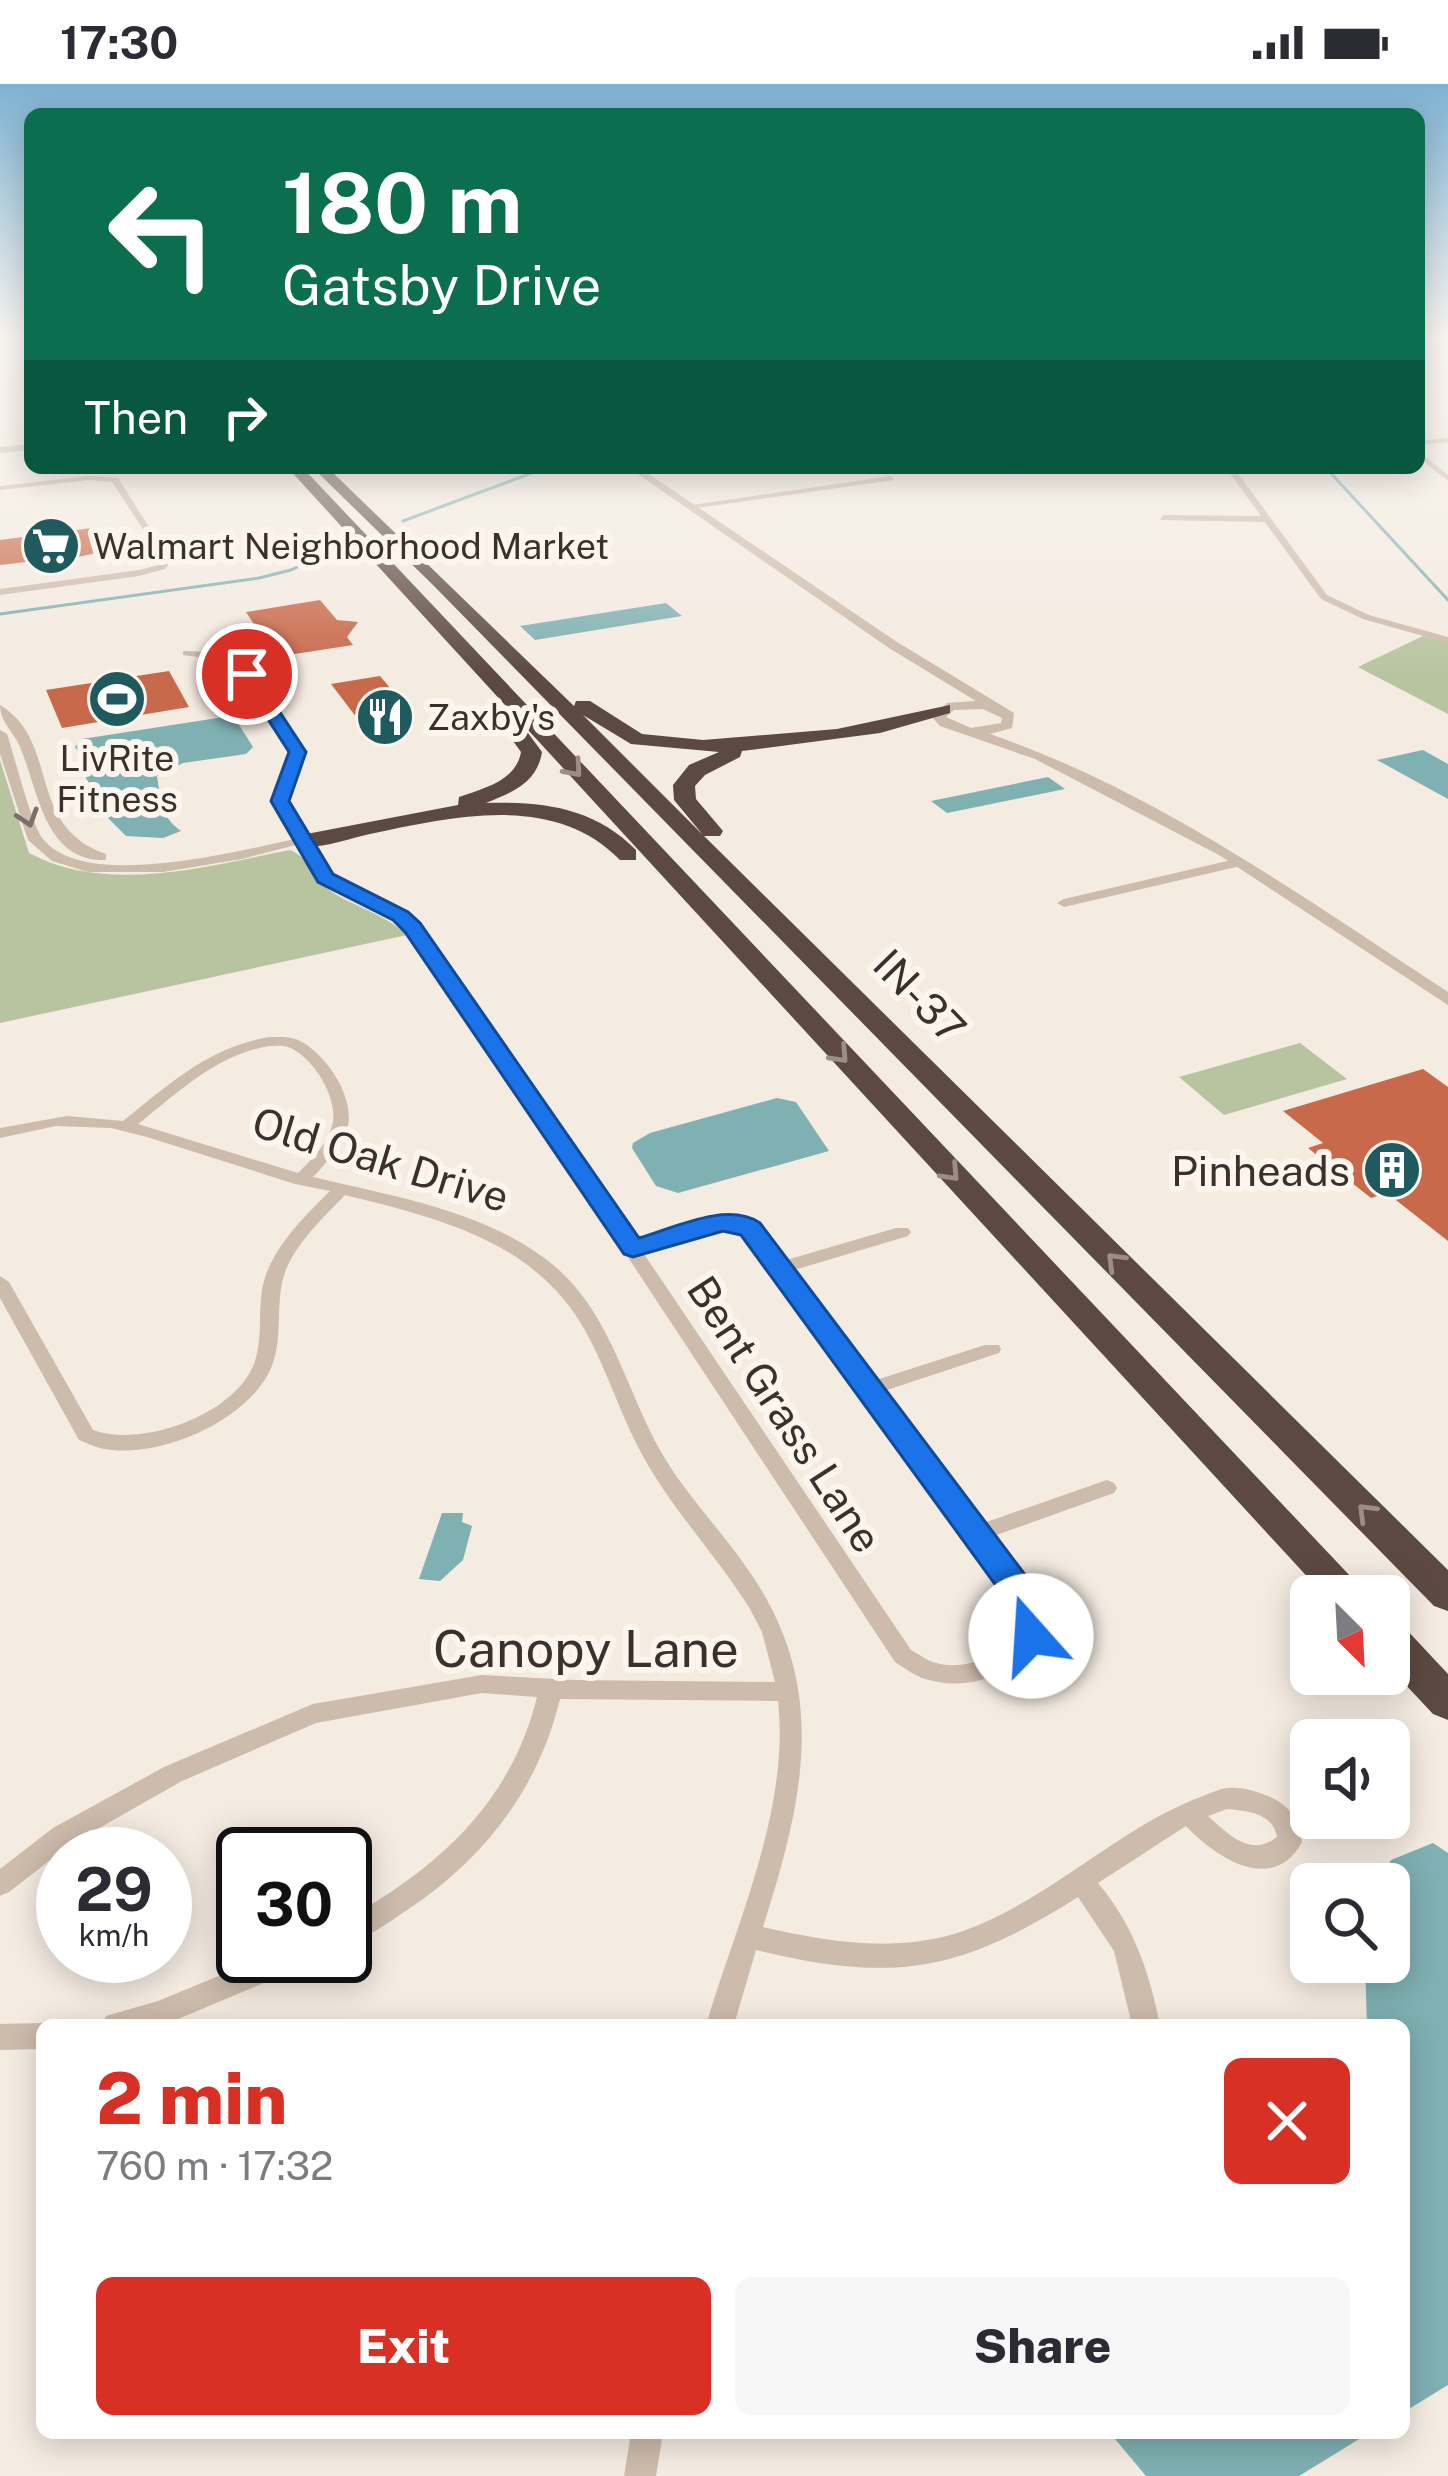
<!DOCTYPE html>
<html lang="en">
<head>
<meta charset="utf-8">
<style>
	:root { --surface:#fff; --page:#f7f7f7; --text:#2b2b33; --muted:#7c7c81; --accent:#d93025 }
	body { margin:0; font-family:"Public Sans",sans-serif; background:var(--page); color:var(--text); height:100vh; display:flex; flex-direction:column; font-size:45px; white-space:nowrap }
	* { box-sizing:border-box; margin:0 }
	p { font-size:39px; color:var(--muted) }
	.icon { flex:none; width:66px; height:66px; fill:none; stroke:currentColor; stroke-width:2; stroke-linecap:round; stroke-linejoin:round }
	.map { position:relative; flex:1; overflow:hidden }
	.panel { position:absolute; left:36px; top:1935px; width:1374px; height:420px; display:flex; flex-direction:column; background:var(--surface); border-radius:18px; box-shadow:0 6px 30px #0003 }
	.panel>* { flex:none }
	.top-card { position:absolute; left:24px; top:24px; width:1401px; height:366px; border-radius:18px; box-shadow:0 6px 30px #0003; background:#0b6e4f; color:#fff; overflow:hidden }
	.needle { width:78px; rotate:156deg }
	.fabs { position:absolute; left:1290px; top:1491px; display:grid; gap:24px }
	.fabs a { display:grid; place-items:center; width:120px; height:120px; border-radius:18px; background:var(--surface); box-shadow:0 6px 30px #0003; font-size:60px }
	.speed { position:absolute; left:36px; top:1743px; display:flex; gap:24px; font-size:60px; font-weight:700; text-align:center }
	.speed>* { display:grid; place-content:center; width:156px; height:156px; border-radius:50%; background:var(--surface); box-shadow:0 6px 30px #0003; line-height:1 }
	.speed small { font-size:30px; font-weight:400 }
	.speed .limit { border:6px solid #111; border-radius:18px; background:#fff; color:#111 }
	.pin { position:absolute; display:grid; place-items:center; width:102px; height:102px; color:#fff; margin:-51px; border:6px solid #fff; border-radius:50%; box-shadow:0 3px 12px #0007 }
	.me { position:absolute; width:132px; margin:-66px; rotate:341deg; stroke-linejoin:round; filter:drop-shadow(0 0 9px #0008) }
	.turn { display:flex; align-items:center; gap:42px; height:252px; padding:0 60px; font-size:54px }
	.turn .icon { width:156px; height:156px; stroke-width:2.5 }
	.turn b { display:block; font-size:84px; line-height:102px }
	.then { display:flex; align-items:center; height:114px; padding:0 60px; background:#0003; gap:24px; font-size:45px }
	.round { display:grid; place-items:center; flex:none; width:126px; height:126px; border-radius:18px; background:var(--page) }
	.summary { display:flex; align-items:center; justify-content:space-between; height:204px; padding:0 60px }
	h1 { font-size:72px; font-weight:800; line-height:90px; color:var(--accent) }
	.cta { display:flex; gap:24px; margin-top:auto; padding:24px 60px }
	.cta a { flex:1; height:138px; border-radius:18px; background:var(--accent); color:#fff; font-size:48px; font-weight:800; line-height:138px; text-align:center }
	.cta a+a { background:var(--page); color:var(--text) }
	.status { display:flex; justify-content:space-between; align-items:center; height:84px; padding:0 60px; background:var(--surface); direction:ltr }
	.status svg { height:33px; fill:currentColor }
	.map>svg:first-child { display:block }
	.green { fill:#b8c4a0 }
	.water { fill:#7fb0b2 }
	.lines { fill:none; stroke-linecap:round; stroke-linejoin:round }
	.stream { stroke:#7fb0b2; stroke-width:3 }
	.building { fill:#c8694b }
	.minor { fill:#cdbbac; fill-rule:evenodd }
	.tertiary { fill:#cdbbac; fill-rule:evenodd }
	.motorway { fill:#5c4a42; fill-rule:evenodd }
	.oneway { stroke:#9c8e87 }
	.oneway2 { stroke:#7d6f65 }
	.route { fill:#1a73e8; stroke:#114b97; stroke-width:3 }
	.labels { text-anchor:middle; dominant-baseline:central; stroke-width:12; stroke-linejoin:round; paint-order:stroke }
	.far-poi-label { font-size:36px; fill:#3b302b; stroke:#fbf5ee; text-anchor:start }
	.street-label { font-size:42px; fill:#3b302b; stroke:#fbf5ee }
	.poi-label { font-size:42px; fill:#3b302b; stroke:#fbf5ee; text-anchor:end }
	.near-street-label { font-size:51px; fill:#3b302b; stroke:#fbf5ee }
</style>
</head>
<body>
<div class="status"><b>17:30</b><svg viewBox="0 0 49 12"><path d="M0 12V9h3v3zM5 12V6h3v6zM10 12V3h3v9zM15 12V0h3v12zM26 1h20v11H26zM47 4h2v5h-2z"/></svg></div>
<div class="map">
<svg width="1448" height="2392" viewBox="0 0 1448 2392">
	<rect width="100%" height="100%" fill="#f4ebe1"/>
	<path class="green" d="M1423 552 1448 558V630L1358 583Z
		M0 676 29 769C107 811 207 782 290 766 309 774 309 788 323 801 345 821 380 826 407 851L0 939Z
		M1300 959 1347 995 1224 1031 1179 993Z"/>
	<path class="water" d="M666 519 682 532 535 556 520 542Z
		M224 633 236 636 253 663 246 670 183 679 157 692C161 716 160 732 181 747L163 754 126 752 102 728C101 708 93 708 85 692 80 681 84 674 75 663L82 655Z
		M1423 666 1448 680V715L1377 676Z
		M1048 693 1065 705 947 729 931 717Z
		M777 1014 796 1018 829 1067 678 1109 656 1102 632 1064 633 1059 650 1049Z
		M442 1429H463L462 1438 472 1442 463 1476 440 1497 419 1495Z
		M1433 1759 1448 1769V2301L1404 2328V1941H1367L1365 1878H1389V1800H1378L1391 1776Z
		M1119 2349H1369L1299 2392H1146L1115 2355Z"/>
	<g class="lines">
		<path class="stream" d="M1326 384 1448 516
			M403 437 545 384
			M0 530 259 494 291 486 342 462"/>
	</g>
	<path class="building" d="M92 444 106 467 45 480 43 476 0 481V456Z
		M320 516 337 536 358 538 347 553 353 561 275 573 246 528Z
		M169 587 189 623 62 644 46 606Z
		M380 592 415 634 363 642 331 600Z
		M1423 985 1448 1003V1157L1387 1109 1371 1114 1308 1064 1323 1059 1283 1027Z"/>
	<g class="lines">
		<path class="minor" d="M0 258 30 263V267L0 262Z
			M1448 354V358L1419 361V357Z
			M1419 368 1448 391V397L1419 374Z
			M1226 384H1234L1327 511 1369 531 1448 553V559L1363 535 1321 515 1265 438 1160 436 1163 431 1261 432Z
			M89 392 118 394 171 478 165 485 139 492 0 511V505L139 486 159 481 163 476 112 398 89 396 0 406V402Z
			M891 392 894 396 689 425 685 422Z
			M183 567C247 564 274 621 303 668L286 717 334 794 411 833 460 897 636 1157C668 1147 719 1120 752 1139 765 1147 774 1165 783 1177L896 1144H908L911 1148 908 1152 791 1187 873 1297 985 1261H999L1001 1265 999 1269 881 1308 981 1440 1107 1396 1114 1399 1117 1404 1114 1409 991 1453 1037 1515 1047 1536C1027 1582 980 1610 929 1596 916 1593 906 1585 895 1578L449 902 401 839 324 800 274 717 291 668C273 637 255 596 221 579 209 573 196 573 183 571ZM725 1144 744 1149 1020 1526 1025 1536C1010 1568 971 1588 936 1579 927 1577 919 1570 911 1566L642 1167 697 1149Z
			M1240 774 1246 778 1245 781 1064 823 1057 819 1064 815Z
			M269 953C277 953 290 952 298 956 325 968 357 1015 347 1045 341 1063 326 1079 313 1093 392 1112 487 1127 552 1180 610 1227 626 1306 661 1368 687 1413 725 1450 753 1493 830 1608 802 1720 763 1843 827 1858 890 1868 954 1850 980 1842 1006 1829 1029 1815 1087 1781 1140 1735 1203 1712 1211 1709 1221 1704 1229 1704 1241 1703 1255 1707 1265 1711 1288 1719 1299 1734 1302 1758 1273 1812 1215 1773 1186 1742L1098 1799C1134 1842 1149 1887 1160 1941H1132L1114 1867 1078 1813C958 1889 893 1899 756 1866L734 1941H706C736 1840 790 1726 778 1617L560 1615C539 1703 485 1774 410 1824 390 1838 368 1853 345 1862V1836C438 1784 511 1719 537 1613L482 1609 316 1639 182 1697 71 1760 9 1808 0 1812V1785L53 1744 164 1683 313 1620 482 1591 574 1596 775 1598 762 1548 750 1525C718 1473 674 1428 644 1374 621 1333 608 1288 586 1248 536 1157 438 1134 345 1111 324 1133 300 1155 287 1183 273 1215 285 1252 271 1284 249 1336 160 1375 105 1365 96 1364 87 1359 79 1356L0 1214V1192L9 1198 93 1346C142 1364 234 1331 254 1280 265 1251 255 1217 267 1188 280 1156 306 1131 330 1107L295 1100 147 1053 111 1044 56 1042 0 1054V1044L67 1032 123 1037C169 1000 209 963 269 953ZM269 962C275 962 282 961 288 963 313 972 340 1016 332 1042 327 1061 311 1076 298 1089L138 1040C179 1008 216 971 269 962ZM1227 1725C1248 1727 1273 1729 1277 1753 1251 1774 1228 1750 1208 1732Z
			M267 1872H310L306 1881 164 1941H102L106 1932 158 1917Z
			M42 1939 48 1941H42V1965L0 1966V1940Z
			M631 2349H663L656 2392H624Z"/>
		<path class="tertiary" d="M30 360V366L0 369V363Z
			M629 384H640L897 558 1014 629 1012 644 990 650C1156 707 1302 813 1448 908V921L1219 771 1035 675 940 642 932 633 947 619 976 617 889 564ZM983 625 1002 634 1001 639 971 644 946 633 954 626Z
			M0 621C61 658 25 742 106 770V776C44 778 39 707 20 663 14 648 0 638 0 621Z
			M0 646 7 650C14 671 32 742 43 755 86 809 246 765 304 753L311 757 242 775 163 788H88L52 777 28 756 0 670Z"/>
		<path class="motorway" d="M288 384H303L1369 1512H1325L517 634 542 668C537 699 513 708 486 719 543 717 595 724 636 766V776H620C554 708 453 733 370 750 347 755 319 766 296 762V752L458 721 459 713C484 704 516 697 521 668L498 636 515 632Z
			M313 384H328L574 622 576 617H590L642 650 703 656 837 645 950 621V629L880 649 742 667 740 673 705 691 695 702 696 715 723 747 720 752H704L1448 1486V1527L1434 1522 432 500ZM583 631 631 660 719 668 689 681 673 701 674 716 703 751Z
			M1389 1539 1404 1543 1448 1590V1636L1433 1630 1389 1583Z"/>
	</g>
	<defs><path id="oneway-chevron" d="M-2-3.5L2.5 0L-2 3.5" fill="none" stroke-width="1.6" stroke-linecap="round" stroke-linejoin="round" transform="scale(3)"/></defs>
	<g class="oneway">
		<use href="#oneway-chevron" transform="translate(574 685) rotate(49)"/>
		<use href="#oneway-chevron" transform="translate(840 971) rotate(47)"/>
		<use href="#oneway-chevron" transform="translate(951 1089) rotate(47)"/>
		<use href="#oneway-chevron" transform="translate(1115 1177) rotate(-135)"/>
		<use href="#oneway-chevron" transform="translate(1366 1428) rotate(-135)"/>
	</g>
	<use class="oneway2" href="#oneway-chevron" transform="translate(28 734) rotate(72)"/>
	<linearGradient id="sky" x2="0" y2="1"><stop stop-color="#7eb2d2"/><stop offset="0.43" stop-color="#faf6f2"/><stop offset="1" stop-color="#faf6f2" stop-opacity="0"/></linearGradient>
	<rect width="1448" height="591" fill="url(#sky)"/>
	<path class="route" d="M241 586H252L306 668 289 717 333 790 408 828 420 839 639 1154C674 1144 727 1117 760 1139L1041 1512 1053 1536 1043 1562 1031 1566 1019 1562 1014 1552 1020 1536 1016 1529 741 1151 723 1147 633 1173 624 1170 405 848 393 836 318 798 271 717 289 668 239 590Z"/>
	<defs>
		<g id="supermarket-disc" transform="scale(3)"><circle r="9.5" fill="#1f5a5e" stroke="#fbf5ee"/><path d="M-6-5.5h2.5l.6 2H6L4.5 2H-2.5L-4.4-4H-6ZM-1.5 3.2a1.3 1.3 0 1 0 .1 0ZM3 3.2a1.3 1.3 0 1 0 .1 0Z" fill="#fff"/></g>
		<g id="stadium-disc" transform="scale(3)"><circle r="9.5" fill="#1f5a5e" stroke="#fbf5ee"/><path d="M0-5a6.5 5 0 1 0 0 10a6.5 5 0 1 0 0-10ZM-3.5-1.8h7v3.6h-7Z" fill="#fff"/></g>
		<g id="restaurant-disc" transform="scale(3)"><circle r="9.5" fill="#1f5a5e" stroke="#fbf5ee"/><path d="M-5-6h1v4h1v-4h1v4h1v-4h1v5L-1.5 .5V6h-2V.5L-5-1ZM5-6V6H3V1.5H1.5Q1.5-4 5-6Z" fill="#fff"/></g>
		<g id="building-disc" transform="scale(3)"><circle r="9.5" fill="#1f5a5e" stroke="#fbf5ee"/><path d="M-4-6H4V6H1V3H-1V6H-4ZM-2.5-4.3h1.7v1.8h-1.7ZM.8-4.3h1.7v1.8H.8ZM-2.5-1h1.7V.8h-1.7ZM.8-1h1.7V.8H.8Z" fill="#fff"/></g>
	</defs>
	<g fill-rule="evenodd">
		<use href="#supermarket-disc" x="51" y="462"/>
		<use href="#stadium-disc" x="117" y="615"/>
		<use href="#restaurant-disc" x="385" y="633"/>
		<use href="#building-disc" x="1392" y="1086"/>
	</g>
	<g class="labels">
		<g class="far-poi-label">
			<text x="93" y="462">Walmart Neighborhood Market</text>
			<text x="427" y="633">Zaxby's</text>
			<text x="117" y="674" text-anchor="middle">LivRite<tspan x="117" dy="41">Fitness</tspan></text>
		</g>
		<g class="street-label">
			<text transform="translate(920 912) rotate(46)">IN-37</text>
			<text transform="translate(381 1075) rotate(17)">Old Oak Drive</text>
			<text transform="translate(785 1330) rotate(57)">Bent Grass Lane</text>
		</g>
		<g class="poi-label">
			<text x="1350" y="1086">Pinheads</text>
		</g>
		<g class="near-street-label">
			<text x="586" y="1564">Canopy Lane</text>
		</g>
	</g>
</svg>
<div class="fabs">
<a><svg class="needle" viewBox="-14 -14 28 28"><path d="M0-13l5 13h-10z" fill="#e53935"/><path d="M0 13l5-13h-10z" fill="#7c7c81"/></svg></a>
<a><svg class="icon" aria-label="sound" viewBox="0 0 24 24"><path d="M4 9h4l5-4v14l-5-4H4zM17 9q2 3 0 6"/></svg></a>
<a><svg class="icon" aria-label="search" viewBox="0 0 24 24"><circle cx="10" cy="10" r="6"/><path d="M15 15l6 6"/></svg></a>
</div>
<div class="speed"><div>29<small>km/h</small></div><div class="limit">30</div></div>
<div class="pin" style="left:247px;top:590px;background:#d93025"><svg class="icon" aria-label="arrive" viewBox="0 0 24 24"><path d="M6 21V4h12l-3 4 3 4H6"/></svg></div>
<svg class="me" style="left:1031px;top:1552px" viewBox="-20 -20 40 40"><circle r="19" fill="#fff"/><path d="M0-13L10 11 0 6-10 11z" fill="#1a73e8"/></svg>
<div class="top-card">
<div class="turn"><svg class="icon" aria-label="left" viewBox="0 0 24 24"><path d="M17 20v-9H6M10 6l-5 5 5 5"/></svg><div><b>180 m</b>Gatsby Drive</div></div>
<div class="then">Then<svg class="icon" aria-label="right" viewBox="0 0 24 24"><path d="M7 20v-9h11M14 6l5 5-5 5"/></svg></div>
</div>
<section class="panel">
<div class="summary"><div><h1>2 min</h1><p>760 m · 17:32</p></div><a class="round" style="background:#d93025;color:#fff"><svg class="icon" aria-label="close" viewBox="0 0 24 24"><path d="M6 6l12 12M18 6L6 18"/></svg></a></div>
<div class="cta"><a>Exit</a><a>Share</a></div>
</section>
</div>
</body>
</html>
